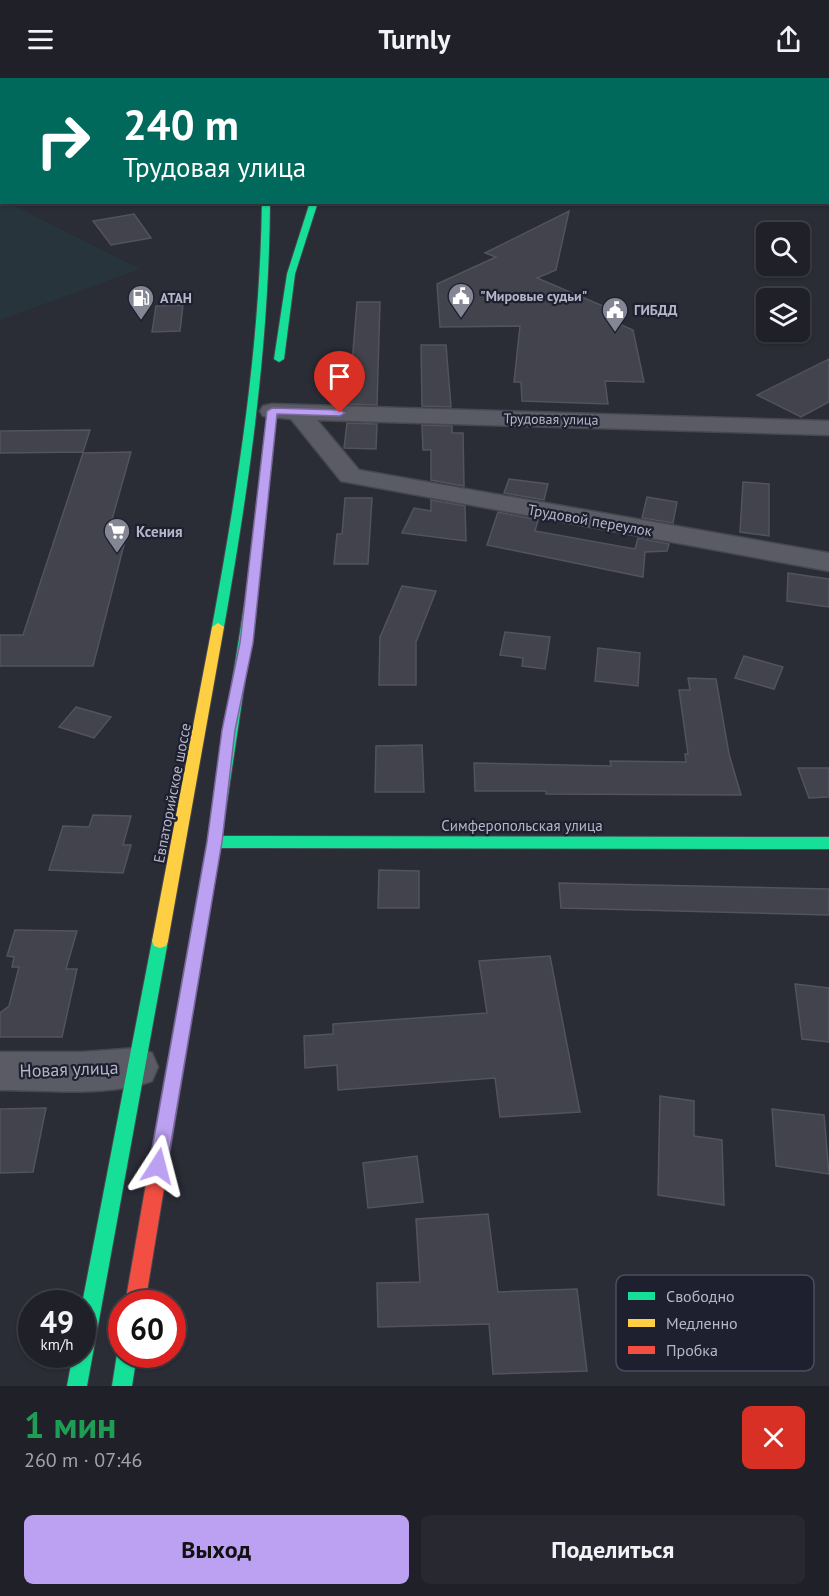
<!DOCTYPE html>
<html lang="ru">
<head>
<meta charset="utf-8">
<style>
	:root { --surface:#202128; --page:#282930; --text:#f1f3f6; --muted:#a2a3a8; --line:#3d3e45; --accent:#bca0f2 }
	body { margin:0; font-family:"PT Sans",sans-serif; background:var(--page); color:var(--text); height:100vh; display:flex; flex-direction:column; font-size:22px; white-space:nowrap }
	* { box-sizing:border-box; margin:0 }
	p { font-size:20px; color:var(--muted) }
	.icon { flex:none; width:33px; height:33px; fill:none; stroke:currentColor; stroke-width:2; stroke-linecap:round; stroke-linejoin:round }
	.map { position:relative; height:1308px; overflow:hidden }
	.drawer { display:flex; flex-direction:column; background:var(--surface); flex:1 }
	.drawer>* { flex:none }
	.top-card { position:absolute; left:0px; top:0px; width:830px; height:126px; box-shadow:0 2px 4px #0004,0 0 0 2px var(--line); background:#00695c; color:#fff; overflow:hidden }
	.fabs { position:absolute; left:756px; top:144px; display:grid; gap:12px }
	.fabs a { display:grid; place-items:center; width:54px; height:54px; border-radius:9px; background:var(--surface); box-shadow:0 2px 4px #0004,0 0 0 2px var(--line); font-size:30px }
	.speed { position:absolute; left:18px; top:1212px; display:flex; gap:12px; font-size:30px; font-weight:700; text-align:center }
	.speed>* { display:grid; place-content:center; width:78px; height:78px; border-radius:50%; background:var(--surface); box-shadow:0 2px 4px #0004,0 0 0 2px var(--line); line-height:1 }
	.speed small { font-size:15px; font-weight:400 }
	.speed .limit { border:9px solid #d22; background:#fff; color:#111 }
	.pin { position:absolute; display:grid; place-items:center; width:51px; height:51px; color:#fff; margin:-62px -26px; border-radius:50% 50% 50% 0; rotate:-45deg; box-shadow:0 0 6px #0007 }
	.pin .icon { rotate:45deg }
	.me { position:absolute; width:66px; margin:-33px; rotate:9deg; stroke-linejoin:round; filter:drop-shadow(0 0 4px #0008) }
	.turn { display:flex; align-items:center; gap:21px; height:126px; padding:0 24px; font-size:27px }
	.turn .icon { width:78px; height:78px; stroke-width:2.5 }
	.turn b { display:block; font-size:42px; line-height:51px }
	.round { display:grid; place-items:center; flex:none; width:63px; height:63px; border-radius:9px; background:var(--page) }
	.headline { display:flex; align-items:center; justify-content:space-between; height:102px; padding:0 24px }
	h1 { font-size:36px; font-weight:600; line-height:45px; color:#1e9e55 }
	.cta { display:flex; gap:12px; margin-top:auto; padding:12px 24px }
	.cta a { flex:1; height:69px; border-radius:9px; background:var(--accent); color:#111; font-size:24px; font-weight:600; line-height:69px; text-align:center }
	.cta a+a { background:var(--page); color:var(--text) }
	header { display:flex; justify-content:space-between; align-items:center; height:78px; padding:0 24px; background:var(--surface); font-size:27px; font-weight:600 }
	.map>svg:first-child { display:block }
	.green { fill:#28343c }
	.building { fill:#42434c; stroke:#52535d; stroke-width:1.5 }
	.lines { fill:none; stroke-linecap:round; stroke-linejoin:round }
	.street-casing { stroke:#46484f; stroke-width:3 }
	.fast-casing { stroke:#46484f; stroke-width:2 }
	.slow-casing { stroke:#46484f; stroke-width:2 }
	.jam-casing { stroke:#46484f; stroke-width:2 }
	.street { fill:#5a5b64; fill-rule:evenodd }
	.fast { fill:#16e098; fill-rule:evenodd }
	.slow { fill:#ffcf43; fill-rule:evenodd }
	.jam { fill:#f24e42; fill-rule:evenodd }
	.route { fill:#bca0f2; stroke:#7a689d; stroke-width:1.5 }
	.labels { text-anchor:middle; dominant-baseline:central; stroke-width:4.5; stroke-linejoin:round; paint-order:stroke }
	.far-poi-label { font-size:14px; font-weight:bold; fill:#b5b6c7; stroke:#1e2030; text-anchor:start }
	.far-street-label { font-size:14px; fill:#b5b6c7; stroke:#1e2030 }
	.street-label { font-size:15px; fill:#b5b6c7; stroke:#1e2030 }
	.poi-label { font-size:15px; font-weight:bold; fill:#b5b6c7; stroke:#1e2030; text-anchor:start }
	.near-street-label { font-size:18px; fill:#b5b6c7; stroke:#1e2030 }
	.key { fill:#1e2030; stroke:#4b4d5d; stroke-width:1.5 }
	.key-label { font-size:16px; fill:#b5b6c7 }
</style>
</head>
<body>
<header><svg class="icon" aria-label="menu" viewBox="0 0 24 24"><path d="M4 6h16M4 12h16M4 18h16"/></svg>Turnly<svg class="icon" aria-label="share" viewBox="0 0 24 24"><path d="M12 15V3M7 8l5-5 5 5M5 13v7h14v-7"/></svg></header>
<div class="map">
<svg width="829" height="1308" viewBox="0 0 829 1308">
	<rect width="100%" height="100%" fill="#2a2c36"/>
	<path class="green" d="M0 120 2 124 9 125 140 191 0 242Z"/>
	<path class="building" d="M569 133 556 192 537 200 622 236 610 242 633 252 644 304 605 303 608 326 522 323 521 304H514L520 248 440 249 437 206 496 179 485 175Z
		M134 136 151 160 111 167 93 143Z
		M357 224H380L377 327 343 326 346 286H352Z
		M183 227 180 253 152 254 156 228Z
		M421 267H446L451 329 422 328Z
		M829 281V324L801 339 757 317Z
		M347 345 377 346 376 371 344 370Z
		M422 347 452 348V355H463L464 408 431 402V372H423Z
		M90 352 83 374 0 375V353Z
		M131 374 109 452 128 451 93 588H0V557H23L83 375Z
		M509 401 548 406 544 422 504 415Z
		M743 404 769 406V458L740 454Z
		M647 419 677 424 673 445 642 440Z
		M345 420H372L368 486H334L337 456H342Z
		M431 422 465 428 466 463 402 455 414 430 431 433Z
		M498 434 538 442 535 453 635 471 638 460 669 466 667 473 645 474 643 499 487 467Z
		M788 495 829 501V529L787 523Z
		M402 508 436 513 416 564V607H379L380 559Z
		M505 554 550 559 545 591 522 588 523 580 500 577Z
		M598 570 640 575 638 608 595 603Z
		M744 578 783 589 774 611 735 600Z
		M688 600 716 601 729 676 741 717 546 716V713H475L474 685 611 688 610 683 686 684 685 676H688L679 612H690Z
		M76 629 111 639 94 660 59 649Z
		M422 667 424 714H375L376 668Z
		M798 690H829V719L809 720Z
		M93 737 131 738 123 767H131L123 795 49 792 63 748 89 749Z
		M379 792 419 793V830H378Z
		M559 805 829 811V837L561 830Z
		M15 852 77 853 66 891H77L62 959H0V935L9 928 19 889H12L14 879 7 878Z
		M550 878 580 1034 500 1039 495 1000 338 1012 337 987 305 990 304 958 333 956V946L487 935 479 883Z
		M795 906 829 910V964L802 961Z
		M660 1018 694 1023V1058L722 1062 724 1127 658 1117Z
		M46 1030 33 1094 0 1095V1031Z
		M772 1031 824 1037 829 1096 776 1088Z
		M417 1078 423 1124 368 1130 363 1085Z
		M488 1136 498 1214 577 1211 587 1293 493 1296 489 1246 378 1249 377 1205 420 1204 416 1141Z"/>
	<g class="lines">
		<g class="street-casing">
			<path id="street" d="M709 0H725L726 2H710Z
				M828 37H829V47H828Z
				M272 326 829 343V357L317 342 359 392 829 475V493L341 403 291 341 263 338 260 333 263 328Z
				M137 970 152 975 158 989 152 1003C109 1019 47 1012 0 1012V974H82Z"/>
		</g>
		<g class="fast-casing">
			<path id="fast" d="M168 0H176L165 2Z
				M303 0H309V2H303Z
				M531 0 541 2H532Z
				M828 100H829V104H828Z
				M262 124H270C269 268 249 408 224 549L218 553 212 549C238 408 260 268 262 124Z
				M310 124H318L295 196 284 281 279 284 274 281 287 196Z
				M251 518 257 522 222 758 829 759V771L220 770 176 1037 173 1043 167 1045 161 1043 158 1037 207 764 245 522Z
				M160 856 166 858 168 863 87 1308H67L73 1276H82V1226L152 863 154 858Z
				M122 1268V1276H137L132 1308H112L117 1276Z"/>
		</g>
		<g class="slow-casing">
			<path id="slow" d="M296 0H302L295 2Z
				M263 413 268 416 257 522 251 526 245 522 258 416Z
				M218 545 224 549 168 863 166 868 160 870 154 868 152 863 212 549Z"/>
		</g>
		<g class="jam-casing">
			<path id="jam" d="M0 62H2L0 67Z
				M167 1029 173 1031 176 1037 145 1226H125L158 1037 161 1031Z"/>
		</g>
		<use href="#street" class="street"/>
		<use href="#fast" class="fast"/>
		<use href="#slow" class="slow"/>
		<use href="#jam" class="jam"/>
	</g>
	<path class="route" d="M272 330 340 332 345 335 340 338 277 336 253 565 235 652 222 764 167 1088 165 1094 158 1097 151 1094 149 1088 207 764 222 652 240 565 267 333Z"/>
	<defs>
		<g id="civic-pin" transform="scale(1.35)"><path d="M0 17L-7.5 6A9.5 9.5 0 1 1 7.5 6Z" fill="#848694" stroke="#1e2030"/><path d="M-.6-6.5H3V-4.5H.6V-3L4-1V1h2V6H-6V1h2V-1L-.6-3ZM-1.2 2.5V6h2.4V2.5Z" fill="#fff"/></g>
		<g id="fuel-pin" transform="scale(1.35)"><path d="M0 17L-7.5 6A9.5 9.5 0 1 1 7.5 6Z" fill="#848694" stroke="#1e2030"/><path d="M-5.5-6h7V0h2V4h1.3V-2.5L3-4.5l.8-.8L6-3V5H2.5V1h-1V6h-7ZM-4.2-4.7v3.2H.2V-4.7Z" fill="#fff"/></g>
		<g id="supermarket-pin" transform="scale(1.35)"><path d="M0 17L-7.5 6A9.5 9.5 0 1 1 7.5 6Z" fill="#848694" stroke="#1e2030"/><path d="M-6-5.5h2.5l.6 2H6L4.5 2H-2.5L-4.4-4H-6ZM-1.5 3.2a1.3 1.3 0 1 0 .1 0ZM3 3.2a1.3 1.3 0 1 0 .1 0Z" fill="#fff"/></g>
	</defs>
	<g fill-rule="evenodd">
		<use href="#civic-pin" x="461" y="218"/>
		<use href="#fuel-pin" x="141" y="220"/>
		<use href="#civic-pin" x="615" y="232"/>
		<use href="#supermarket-pin" x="117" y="453"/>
	</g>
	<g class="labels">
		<g class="far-poi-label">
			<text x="480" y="218">"Мировые судьи"</text>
			<text x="160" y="220">АТАН</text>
			<text x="634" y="232">ГИБДД</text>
		</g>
		<g class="far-street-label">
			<text transform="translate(551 341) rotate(1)">Трудовая улица</text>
		</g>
		<g class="street-label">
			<text transform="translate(590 442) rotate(10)">Трудовой переулок</text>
			<text transform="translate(172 715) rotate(-79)">Евпаторийское шоссе</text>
			<text x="522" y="747">Симферопольская улица</text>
		</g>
		<g class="poi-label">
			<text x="136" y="453">Ксения</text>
		</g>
		<g class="near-street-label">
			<text transform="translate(69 991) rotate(-2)">Новая улица</text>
		</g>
	</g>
	<rect x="616" y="1197" width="198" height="96" rx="9" class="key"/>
	<rect x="628" y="1214" width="27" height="8" fill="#16e098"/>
	<rect x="628" y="1241" width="27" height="8" fill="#ffcf43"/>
	<rect x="628" y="1268" width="27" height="8" fill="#f24e42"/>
	<g class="key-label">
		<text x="666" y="1224">Свободно</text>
		<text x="666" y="1251">Медленно</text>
		<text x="666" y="1278">Пробка</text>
	</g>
</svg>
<div class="fabs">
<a><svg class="icon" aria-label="search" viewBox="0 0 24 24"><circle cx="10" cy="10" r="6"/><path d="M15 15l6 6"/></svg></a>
<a><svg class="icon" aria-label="layers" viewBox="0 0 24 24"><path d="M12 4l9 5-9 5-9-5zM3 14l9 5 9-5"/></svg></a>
</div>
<div class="speed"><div>49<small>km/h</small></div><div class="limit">60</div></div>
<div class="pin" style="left:340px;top:335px;background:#d93025"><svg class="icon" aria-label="arrive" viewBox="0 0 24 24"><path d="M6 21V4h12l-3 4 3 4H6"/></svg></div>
<svg class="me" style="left:158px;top:1088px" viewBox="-20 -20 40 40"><path d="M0-17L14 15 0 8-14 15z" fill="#bca0f2" stroke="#fff" stroke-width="4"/></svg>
<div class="top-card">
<div class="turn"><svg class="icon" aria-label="right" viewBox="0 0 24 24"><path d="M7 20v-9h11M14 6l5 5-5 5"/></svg><div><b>240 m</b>Трудовая улица</div></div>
</div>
</div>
<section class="drawer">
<div class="headline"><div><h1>1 мин</h1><p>260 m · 07:46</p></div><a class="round" style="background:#d93025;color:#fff"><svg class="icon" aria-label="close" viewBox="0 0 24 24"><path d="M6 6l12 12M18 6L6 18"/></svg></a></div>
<div class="cta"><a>Выход</a><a>Поделиться</a></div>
</section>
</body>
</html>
